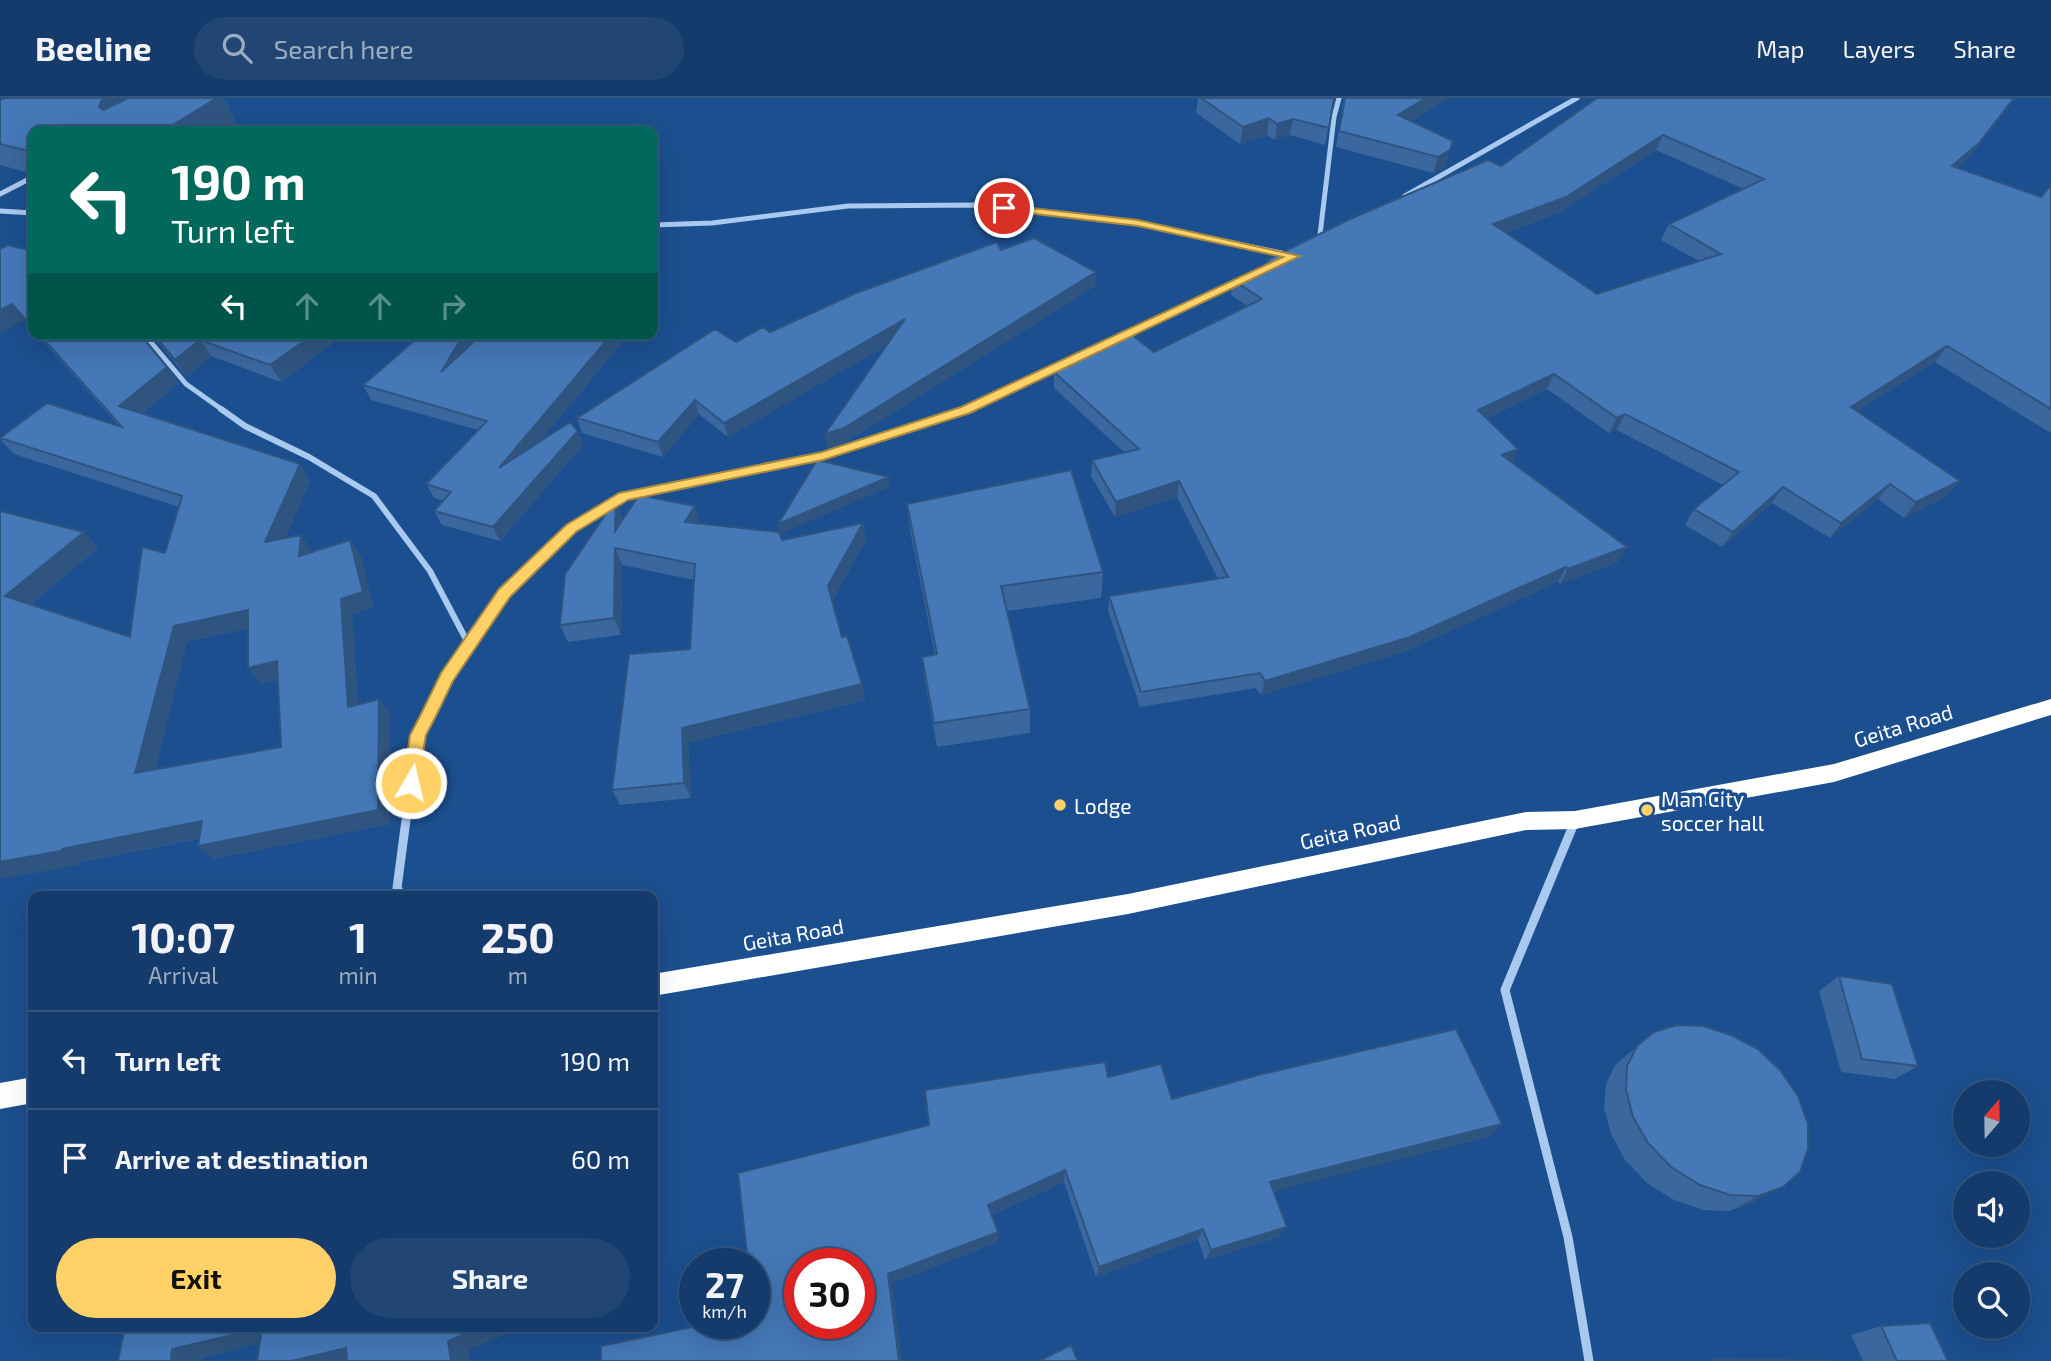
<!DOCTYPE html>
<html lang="en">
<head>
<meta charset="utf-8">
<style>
	:root { --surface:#143b6b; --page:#214673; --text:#f1f3f6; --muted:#9dadc1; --line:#33557e; --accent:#ffd166 }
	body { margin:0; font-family:"Exo 2",sans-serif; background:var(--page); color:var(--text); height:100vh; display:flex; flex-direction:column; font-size:26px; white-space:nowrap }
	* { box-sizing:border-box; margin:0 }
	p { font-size:23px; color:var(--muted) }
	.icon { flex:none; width:38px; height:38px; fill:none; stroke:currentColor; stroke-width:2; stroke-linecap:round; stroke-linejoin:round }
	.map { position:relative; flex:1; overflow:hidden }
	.drawer { position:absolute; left:28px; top:793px; width:630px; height:441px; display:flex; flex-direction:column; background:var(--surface); border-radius:14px; box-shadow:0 7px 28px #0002,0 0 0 2px var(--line) }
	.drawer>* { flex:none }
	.banner { position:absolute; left:28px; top:28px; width:630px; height:214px; border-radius:14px; box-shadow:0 7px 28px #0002,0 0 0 2px var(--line); background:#00695c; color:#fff; overflow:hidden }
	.needle { width:46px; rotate:20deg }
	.tools { position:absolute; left:1953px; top:982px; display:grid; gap:14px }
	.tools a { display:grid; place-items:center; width:77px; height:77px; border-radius:50%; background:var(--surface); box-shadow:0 7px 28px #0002,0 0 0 2px var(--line); font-size:35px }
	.speed { position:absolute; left:679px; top:1150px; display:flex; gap:14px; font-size:35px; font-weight:700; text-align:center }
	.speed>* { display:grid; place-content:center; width:91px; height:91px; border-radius:50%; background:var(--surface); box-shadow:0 7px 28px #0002,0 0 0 2px var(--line); line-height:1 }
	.speed small { font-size:18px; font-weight:400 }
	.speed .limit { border:10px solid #d22; background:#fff; color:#111 }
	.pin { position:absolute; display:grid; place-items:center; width:60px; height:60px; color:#fff; margin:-30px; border:4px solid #fff; border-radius:50%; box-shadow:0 2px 7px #0007 }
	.me { position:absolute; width:77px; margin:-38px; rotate:9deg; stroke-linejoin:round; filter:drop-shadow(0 0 5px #0008) }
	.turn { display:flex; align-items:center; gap:24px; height:147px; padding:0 28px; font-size:32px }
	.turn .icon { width:91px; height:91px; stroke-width:2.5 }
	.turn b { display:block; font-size:49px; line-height:60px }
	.lanes { display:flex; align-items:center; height:66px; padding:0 28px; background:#0003; justify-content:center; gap:35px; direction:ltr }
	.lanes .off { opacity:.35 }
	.eta { display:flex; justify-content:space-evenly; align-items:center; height:119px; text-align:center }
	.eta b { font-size:42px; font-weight:700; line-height:49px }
	.button { display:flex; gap:14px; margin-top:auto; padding:14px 28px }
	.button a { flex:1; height:80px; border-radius:42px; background:var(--accent); color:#111; font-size:28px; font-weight:700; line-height:80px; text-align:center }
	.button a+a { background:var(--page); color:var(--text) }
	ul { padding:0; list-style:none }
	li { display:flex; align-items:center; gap:21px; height:98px; padding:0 28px; border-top:2px solid var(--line) }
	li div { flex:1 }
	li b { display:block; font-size:26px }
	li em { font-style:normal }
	header { display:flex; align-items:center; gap:42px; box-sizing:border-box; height:98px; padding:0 35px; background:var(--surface); border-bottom:2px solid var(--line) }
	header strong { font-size:33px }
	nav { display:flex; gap:38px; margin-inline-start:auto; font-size:24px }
	.search { width:490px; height:63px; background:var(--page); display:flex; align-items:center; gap:18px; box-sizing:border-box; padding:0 24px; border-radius:38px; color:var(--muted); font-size:26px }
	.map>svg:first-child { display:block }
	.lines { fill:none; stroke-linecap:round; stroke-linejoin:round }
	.street-far2 { stroke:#a9c9ee; stroke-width:5 }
	.street-far1 { stroke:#a9c9ee; stroke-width:6 }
	.street { stroke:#a9c9ee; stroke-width:9 }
	.highway { fill:#fff; fill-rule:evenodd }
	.wall { fill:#3a679d; fill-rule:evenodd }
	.shaded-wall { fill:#305480 }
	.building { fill:#4478b7; stroke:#305480; stroke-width:2; fill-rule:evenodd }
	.route { fill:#ffd166; stroke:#a68842; stroke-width:2 }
	.poi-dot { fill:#ffd166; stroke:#1b4f8f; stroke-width:2.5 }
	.labels { text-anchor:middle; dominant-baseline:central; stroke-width:7; stroke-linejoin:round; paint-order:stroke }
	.street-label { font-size:21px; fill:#fff; stroke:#1b4f8f }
	.poi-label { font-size:21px; fill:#fff; stroke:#1b4f8f; text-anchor:start }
</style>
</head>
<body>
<header>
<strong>Beeline</strong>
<div class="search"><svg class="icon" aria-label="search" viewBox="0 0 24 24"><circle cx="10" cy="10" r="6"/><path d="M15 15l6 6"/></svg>Search here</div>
<nav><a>Map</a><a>Layers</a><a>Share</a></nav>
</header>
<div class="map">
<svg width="2051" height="1263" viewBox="0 0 2051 1263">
	<rect width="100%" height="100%" fill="#1b4f8f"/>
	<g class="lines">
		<path class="street-far2" d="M0 96 33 79
			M1405 98 1577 0
			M0 113 33 115
			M653 127 712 125 848 108 977 107 1138 125 1291 157
			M1319 145 1334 19 1339 0
			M144 236 186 286 224 313
			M962 313 1239 183"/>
		<path class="street-far1" d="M221 311 245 328 309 359 374 398 430 473 469 547
			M406 724 418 637 447 579 504 495 571 430 624 398 823 358 967 311"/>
		<path class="street" d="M1575 723 1505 892 1568 1139 1589 1263
			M402 798 397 790 406 722"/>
		<path class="highway" d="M2051 601V617L1834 684 1575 731 1526 732 1128 816 653 898V876L1128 796 1526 714 1575 713 1834 666Z
			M33 979V1005L0 1011V985Z"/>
	</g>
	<path class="wall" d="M5 0H223L236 23 33 33V76L0 67V2Z
		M1198 0H1334L1325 47 1290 37 1275 42 1267 37 1240 46 1196 15Z
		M1344 0H1448L1411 23 1448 60 1445 69 1433 75 1336 49Z
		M1597 0 1969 60 1957 70 2041 99 2051 87V333L2049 334 1935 264 1857 313 1947 398 1904 420 1878 401 1830 440 1772 405 1722 449 1685 427 1694 411 1723 387 1617 332 1609 335 1547 291 1487 320 1518 351 1512 364 1618 464 1560 486 1558 484 1404 554 1261 597 1256 590 1140 609 1108 513 1109 498 1218 481 1177 399 1115 419 1091 378 1092 362 1124 354 1054 290V274L1154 254 1247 208 1231 197 1233 182 1266 166 1267 162 1501 68ZM1656 52 1744 91 1669 126 1661 142 1699 163 1597 196 1506 135 1560 114Z
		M1096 174 1095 188 846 344 828 351 887 247 728 339 699 316 663 359 582 335 577 320 736 244 770 234Z
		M37 236H140L167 269 179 285 142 316 300 366 310 383 285 440 312 454 361 458 373 509 352 516 358 606 379 601 390 616V726L213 761 199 741 80 764 79 767 0 413 84 434 98 450 31 506 130 539 165 455 179 409 14 356 0 341 119 328ZM248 530 261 586 278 581 281 649 155 672 187 544Z
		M151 236H345L281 284 211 258 187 279Z
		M482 236H629L539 344 578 333 583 347 500 443 442 427 434 413 443 403 434 400 426 386 478 332 371 302 363 287 475 243Z
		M907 406 1103 474 1101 500 1007 513 1030 611V635L937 649 925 584 922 559 935 557 910 432Z
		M622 418V423L700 425 782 442 863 425 866 442 832 503 842 539 862 586 865 602 688 645 691 700 620 707 612 692 690 551 694 482 622 467 621 537 568 544 560 527Z
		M1839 878 1918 968 1895 981 1841 974 1819 893Z
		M1654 934 1808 1026 1754 1104 1730 1113 1703 1112 1674 1102 1647 1085 1625 1062 1611 1036 1604 1010 1606 986 1615 967Z
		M1108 979 1172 1001 1489 1039 1273 1093 1279 1139 1205 1162 1198 1141 1096 1179 1064 1084 992 1117 998 1144 892 1185 754 1225 929 1027Z
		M1881 1228 1948 1263H1863L1851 1237Z"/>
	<path class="shaded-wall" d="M107 0H159L117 29 99 9 101 3Z
		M217 0H223L236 23 220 33H163Z
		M1426 0H1448L1394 34 1398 17Z
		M2014 0H2016L1969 60 1942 84 1952 68Z
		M1269 20 1267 37 1240 46 1243 29Z
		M1293 21 1290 37 1275 42 1277 26Z
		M1663 37 1656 52 1560 114 1488 142 1493 126Z
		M1453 43 1445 69 1433 75 1438 59Z
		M657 149 660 163 653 171V153Z
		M1096 174 1095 188 846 344 828 351 825 336Z
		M653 188 657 202 653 207Z
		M12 206 25 222 0 235V212Z
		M905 221 907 236 728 339 724 325Z
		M314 236H345L281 284 270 267Z
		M464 236H479L448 288 441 274Z
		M612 236H629L506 384 499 370Z
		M200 242 211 258 187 279 175 262Z
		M1947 248 1935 264 1840 324 1851 309Z
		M167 269 179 285 131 325 119 308Z
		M1554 276 1547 291 1472 327 1478 312Z
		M695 302 699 316 663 359 658 344Z
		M1625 316 1617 332 1609 335 1617 320Z
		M578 333 583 347 500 443 493 429Z
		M1518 351 1511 367 1502 357Z
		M300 366 310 383 277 460 265 444Z
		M889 379 890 389 780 436 778 426Z
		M1179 383 1177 399 1115 419 1116 404Z
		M1960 383 1947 398 1904 420 1916 404Z
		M1890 386 1878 401 1830 440 1841 425Z
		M1783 389 1772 405 1722 449 1733 434Z
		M616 401 622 418V450L615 433Z
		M695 408 700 425 690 440 685 424Z
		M863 425 866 442 831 505 828 488Z
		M84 434 98 450 22 513 5 498Z
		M301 437 312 453 299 458Z
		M350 442 361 458 373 509 352 516 359 623 348 609 341 501Z
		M1627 449 1618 464 1560 486 1568 471Z
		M615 450 622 467 621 537 614 520Z
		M1566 469 1558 484 1404 554 1261 597 1265 583Z
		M248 512 260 527 187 544 151 690 135 675 174 528Z
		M277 563 289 578 261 586 248 570Z
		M862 586 865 602 688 645 691 700 684 685 682 630Z
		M379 601 390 616V726L213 761 198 748Z
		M202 723 217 737 80 764 79 767 0 781V764Z
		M1502 1026 1489 1039 1263 1096 1270 1084Z
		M1065 1072 1064 1084 989 1118 988 1107Z
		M1783 1089 1754 1104 1730 1113 1758 1098Z
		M1287 1129 1279 1139 1205 1162 1211 1152Z
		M1203 1131 1198 1141 1096 1179 1099 1169Z
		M998 1134V1144L892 1185 902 1263H899L888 1176Z
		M484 1228H508L509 1235 468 1252 470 1263H451L448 1243Z
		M262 1230 288 1238 202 1260V1263H171L172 1251Z
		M346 1250 349 1263H292Z"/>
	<path class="building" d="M5 0H107L101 3 99 9 103 12 128 0H217L163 33H33V54L0 46V2Z
		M1201 0H1334L1329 30 1293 21 1277 26 1269 20 1243 29Z
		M1345 0H1426L1398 17 1453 43 1450 52 1438 59 1339 33Z
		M1597 0H2014L1979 45 1952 68 2041 99 2051 87V311L1947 248 1851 309 1960 383 1916 404 1890 386 1841 425 1783 389 1733 434 1694 411 1739 374 1625 316 1617 320 1554 276 1478 312 1518 351 1502 357 1627 449 1568 471 1566 469 1410 539 1265 583 1260 575 1141 594 1109 498 1228 479 1179 383 1116 404 1092 362 1139 351 1054 274 1132 237 1154 254 1262 201 1233 182 1270 164 1267 162 1350 121 1488 62 1501 68ZM1663 37 1764 81 1669 126 1721 156 1597 196 1493 126 1566 99Z
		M1034 140 1096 174 844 330 825 336 905 221 724 325 695 302 658 344 577 320 715 231 736 244 763 229 770 234 856 195 997 144 1001 152Z
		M8 147 33 153V230L12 206 0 212V151Z
		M39 236H140L167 269 119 308 300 366 265 444 301 437 299 458 350 442 363 494 341 501 348 609 379 601 378 712 198 748 202 723 62 751 61 753 0 764V413L84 434 5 498 130 539 142 449 165 455 182 398 0 340 47 305 122 329ZM248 512V570L277 563 281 649 135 675 174 528Z
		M153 236H314L270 267 200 242 175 262Z
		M422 236H464L441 274 482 236H612L499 370 570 324 578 333 493 429 434 413 451 394 426 386 487 323 363 287Z
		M817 362 889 379 778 426Z
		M1071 372 1103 474 1001 488 1030 611 934 625 922 559 937 556 907 406Z
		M639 397 695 408 685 424 779 434 782 442 863 425 828 488 842 539 847 538 862 586 682 630 684 685 612 692 629 556 690 551 695 466 615 450 614 520 560 527 565 476 616 401 615 433Z
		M1839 878 1892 886 1918 968 1862 961Z
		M1677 927 1703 928 1731 937 1758 951 1780 972 1798 998 1808 1026V1051L1800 1074 1783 1089 1758 1098 1730 1097 1700 1087 1671 1069 1648 1045 1633 1019 1626 992 1627 968 1637 948 1654 934Z
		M1456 931 1502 1026 1270 1084 1287 1129 1211 1152 1203 1131 1099 1169 1065 1072 988 1107 998 1134 888 1176 899 1263H601V1248L712 1225H754V1166H748L738 1075 929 1027 925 992 1105 964 1108 979 1161 966 1172 1001 1258 977ZM800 1166H859V1225H800Z
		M1930 1225 1948 1263H1897L1881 1228Z
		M125 1228H484L448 1243 451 1263H347L346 1250 292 1263H257L262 1230 172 1251 171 1263H118Z
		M1071 1247 1078 1263H1039Z
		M1713 1261 1830 1263H1713Z"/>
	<path class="route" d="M1004 107 1138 122 1300 158 970 315 823 362 628 402 576 434 510 499 453 583 436 618 426 637 417 690H405L403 685 410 637 420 618 441 575 499 491 566 427 619 395 822 354 961 309 1283 159 1138 128 1000 112 999 110Z"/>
	<g class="poi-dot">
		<circle cx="1060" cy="707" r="7"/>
		<circle cx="1647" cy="712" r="7"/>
	</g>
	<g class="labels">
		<g class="street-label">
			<text transform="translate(1903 627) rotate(-17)">Geita Road</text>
			<text transform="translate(1350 733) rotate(-12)">Geita Road</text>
			<text transform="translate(793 836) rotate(-10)">Geita Road</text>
		</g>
		<g class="poi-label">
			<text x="1661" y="700">Man City<tspan x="1661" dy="24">soccer hall</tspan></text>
			<text x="1074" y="707">Lodge</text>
		</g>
	</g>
</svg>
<div class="tools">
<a><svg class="needle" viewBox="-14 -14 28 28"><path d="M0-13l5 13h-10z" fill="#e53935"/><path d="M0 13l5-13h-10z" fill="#9dadc1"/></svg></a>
<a><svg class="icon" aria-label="sound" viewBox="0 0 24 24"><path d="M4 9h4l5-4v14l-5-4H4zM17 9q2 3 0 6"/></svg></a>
<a><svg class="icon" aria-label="search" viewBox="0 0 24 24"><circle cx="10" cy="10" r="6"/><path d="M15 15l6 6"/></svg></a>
</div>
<div class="speed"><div>27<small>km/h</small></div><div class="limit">30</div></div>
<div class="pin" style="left:1004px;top:110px;background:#d93025"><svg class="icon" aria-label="arrive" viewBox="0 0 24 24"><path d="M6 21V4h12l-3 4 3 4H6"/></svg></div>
<svg class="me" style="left:411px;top:685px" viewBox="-20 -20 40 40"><circle r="17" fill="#ffd166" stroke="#fff" stroke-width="3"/><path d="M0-11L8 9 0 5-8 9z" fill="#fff"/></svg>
<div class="banner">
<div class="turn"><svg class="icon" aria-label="left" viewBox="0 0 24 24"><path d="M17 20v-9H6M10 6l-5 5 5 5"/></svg><div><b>190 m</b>Turn left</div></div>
<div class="lanes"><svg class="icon" aria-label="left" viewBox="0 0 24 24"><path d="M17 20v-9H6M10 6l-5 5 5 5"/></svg><svg class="icon off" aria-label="ahead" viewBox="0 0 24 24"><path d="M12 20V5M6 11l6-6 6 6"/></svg><svg class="icon off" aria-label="ahead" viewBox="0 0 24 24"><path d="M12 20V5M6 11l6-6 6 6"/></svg><svg class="icon off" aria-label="right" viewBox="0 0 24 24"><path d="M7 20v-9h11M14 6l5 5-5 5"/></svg></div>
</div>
<section class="drawer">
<div class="eta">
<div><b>10:07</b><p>Arrival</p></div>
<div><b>1</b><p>min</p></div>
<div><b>250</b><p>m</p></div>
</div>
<ul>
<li><svg class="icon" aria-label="left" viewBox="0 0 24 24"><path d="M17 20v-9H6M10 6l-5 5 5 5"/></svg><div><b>Turn left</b></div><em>190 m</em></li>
<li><svg class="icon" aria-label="arrive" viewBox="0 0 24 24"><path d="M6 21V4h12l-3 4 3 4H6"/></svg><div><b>Arrive at destination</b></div><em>60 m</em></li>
</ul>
<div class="button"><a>Exit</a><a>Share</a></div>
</section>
</div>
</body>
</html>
